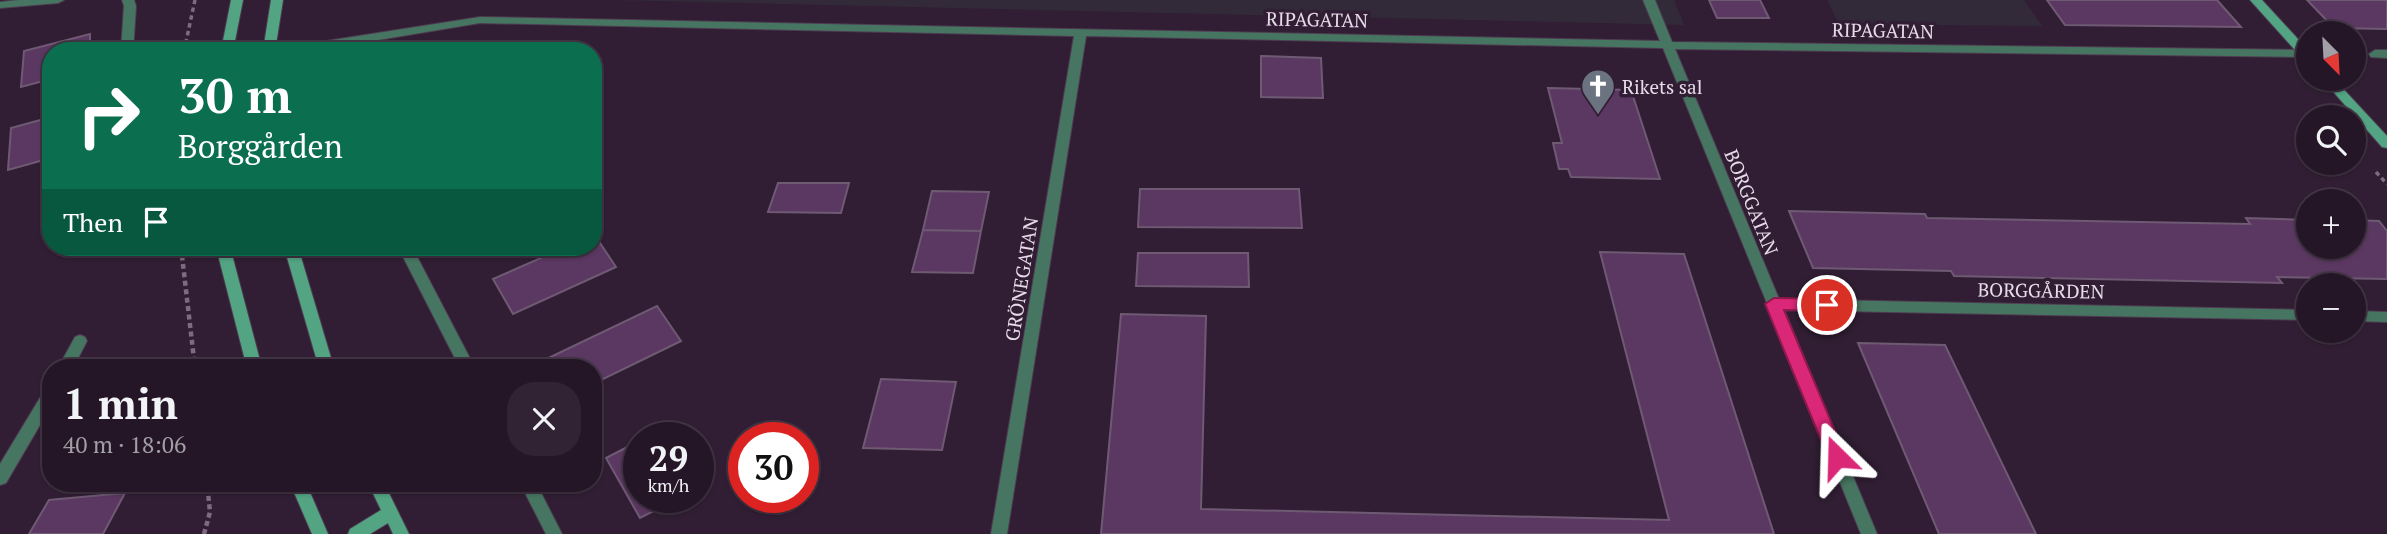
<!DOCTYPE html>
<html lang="en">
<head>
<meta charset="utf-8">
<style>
	:root { --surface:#251627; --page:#312333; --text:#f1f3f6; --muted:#a39fa7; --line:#423544 }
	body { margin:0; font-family:"PT Serif",serif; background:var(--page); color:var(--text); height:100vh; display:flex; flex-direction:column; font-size:26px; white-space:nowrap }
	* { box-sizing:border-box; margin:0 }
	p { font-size:23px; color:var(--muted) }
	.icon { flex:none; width:38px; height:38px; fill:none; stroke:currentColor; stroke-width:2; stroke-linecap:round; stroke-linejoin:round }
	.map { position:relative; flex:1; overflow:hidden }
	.side { position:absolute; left:42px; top:359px; width:560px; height:133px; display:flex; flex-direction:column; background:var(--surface); border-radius:28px; box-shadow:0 2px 5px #0004,0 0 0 2px var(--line) }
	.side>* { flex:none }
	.top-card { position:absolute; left:42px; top:42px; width:560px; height:214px; border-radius:28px; box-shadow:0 2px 5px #0004,0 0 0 2px var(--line); background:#0b6e4f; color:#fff; overflow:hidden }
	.needle { width:46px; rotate:156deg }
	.controls { position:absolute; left:2296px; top:21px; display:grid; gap:14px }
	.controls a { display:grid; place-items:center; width:70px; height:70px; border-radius:50%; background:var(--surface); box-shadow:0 2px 5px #0004,0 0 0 2px var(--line); font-size:35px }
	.speed { position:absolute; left:623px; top:422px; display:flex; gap:14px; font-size:35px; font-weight:700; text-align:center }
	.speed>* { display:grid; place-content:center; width:91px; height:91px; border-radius:50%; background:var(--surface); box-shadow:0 2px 5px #0004,0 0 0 2px var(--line); line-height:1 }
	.speed small { font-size:18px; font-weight:400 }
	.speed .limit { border:10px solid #d22; background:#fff; color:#111 }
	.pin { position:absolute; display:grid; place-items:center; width:60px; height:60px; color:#fff; margin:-30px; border:4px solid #fff; border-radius:50%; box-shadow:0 2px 7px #0007 }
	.me { position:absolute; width:77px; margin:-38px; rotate:338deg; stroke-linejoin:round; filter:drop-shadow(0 0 5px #0008) }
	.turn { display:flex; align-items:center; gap:24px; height:147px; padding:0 21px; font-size:32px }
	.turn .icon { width:91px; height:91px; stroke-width:2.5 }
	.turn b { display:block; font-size:49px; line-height:60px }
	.then { display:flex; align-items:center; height:66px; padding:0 21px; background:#0003; gap:14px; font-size:26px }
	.round { display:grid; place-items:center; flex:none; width:74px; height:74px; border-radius:28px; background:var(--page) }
	.headline { display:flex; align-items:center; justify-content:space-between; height:119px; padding:0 21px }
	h1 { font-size:42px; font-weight:700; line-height:52px }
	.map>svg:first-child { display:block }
	.industrial { fill:#322a39 }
	.building { fill:#5b3861; stroke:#6f5a73; stroke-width:2 }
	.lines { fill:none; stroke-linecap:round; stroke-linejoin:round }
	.street-casing { stroke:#4e3c51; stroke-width:2 }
	.secondary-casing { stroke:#4e3c51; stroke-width:2 }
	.path-far1 { stroke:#7c6c7f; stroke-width:3.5; stroke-dasharray:4.5 3.5; stroke-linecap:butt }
	.path { stroke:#7c6c7f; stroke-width:4.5; stroke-dasharray:5 3.5; stroke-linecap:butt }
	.street { fill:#467661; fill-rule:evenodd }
	.secondary { fill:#53a483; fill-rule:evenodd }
	.route { fill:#db2777; stroke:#8e194d; stroke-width:2 }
	.labels { text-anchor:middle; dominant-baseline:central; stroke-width:7; stroke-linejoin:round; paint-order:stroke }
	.street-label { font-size:19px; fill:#e7dbe9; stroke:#311e34 }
	.poi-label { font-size:19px; fill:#e7dbe9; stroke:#311e34; text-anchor:start }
</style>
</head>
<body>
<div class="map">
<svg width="2387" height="534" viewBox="0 0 2387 534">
	<rect width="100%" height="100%" fill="#311e34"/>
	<path class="industrial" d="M612 0H1674L1684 25Z
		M1827 0H2024L2042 26 1839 24Z"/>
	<path class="building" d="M1709 0H1760L1769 18H1717Z
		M2047 0H2217L2241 27 2065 25Z
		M2307 0H2387V29L2334 28Z
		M90 34V51H51V79L21 87 24 51Z
		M1261 56 1321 58 1323 98 1261 97Z
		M1548 88 1631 90 1660 179 1571 177 1568 169H1559L1553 143H1562Z
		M51 117V158L8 170 11 128Z
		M778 183H849L841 213 768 212Z
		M1140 189H1299L1302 228 1138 227Z
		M932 191 989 192 981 231 923 230Z
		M1789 211 1925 214 1927 218 2250 224 2246 218 2308 220V247H2354V220L2379 221 2387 231V279L2277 277 2282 283 1954 276 1951 271 1813 268Z
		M923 230 981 231 973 273 912 272Z
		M594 234 616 267 513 314 493 279 566 247H593Z
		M1600 252 1684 254 1774 534H1101L1121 314 1206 316 1201 509 1669 520Z
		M1138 253H1248L1249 287 1136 286Z
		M657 306 681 341 593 384V368H543L540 362Z
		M1858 343 1945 345 2036 534H1939Z
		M881 379 956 382 942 450 863 448Z
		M671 425 679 438H646Z
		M639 441V497H681L640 518 606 458Z
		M125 493 103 534H29L49 500Z"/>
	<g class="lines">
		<g class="street-casing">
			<path id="street" d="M19 0H64L58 3 0 8V2Z
				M122 0H134L136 6 133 51H121L124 6Z
				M1643 0H1655L1672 42 2308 50V56L2305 57 1675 49 1779 299 2308 310V320L1784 310 1877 534H1861L1663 48 1086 36 1007 534H991L1074 36 480 23 312 51H282L288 47 480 17 1660 41Z
				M2375 50H2387V58L2371 57 2369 54Z
				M398 247H412L475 368H460Z
				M2354 311 2387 312V322L2354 321Z
				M80 335 85 337 87 341 73 368H58L75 337Z
				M51 386V406L6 483 0 485V464L46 388Z
				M520 483H536L562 534H546Z"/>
		</g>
		<g class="secondary-casing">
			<path id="secondary" d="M231 0H243L233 51H221Z
				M271 0H283L275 51H263Z
				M2250 0H2262L2308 50V61L2304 60Z
				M2322 79H2334L2387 136V148L2382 147Z
				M216 247H230L262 368H247Z
				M284 247H298L334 368H319Z
				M290 483H306L328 534H312Z
				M368 483H384L409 534H393L388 523 370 534H348L350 529 381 510Z"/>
		</g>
		<path class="path-far1" d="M184 51 195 0
			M2376 172 2387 184"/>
		<path class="path" d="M181 247 195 368
			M204 534 210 512 207 483"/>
		<use href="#street" class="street"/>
		<use href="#secondary" class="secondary"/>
	</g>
	<path class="route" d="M1774 298 1827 299 1835 305 1827 311 1784 310 1846 457 1843 463 1837 465 1831 463 1828 457 1765 304Z"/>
	<defs>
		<g id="church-pin" transform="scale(1.75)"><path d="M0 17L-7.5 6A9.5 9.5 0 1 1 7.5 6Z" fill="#6b7280" stroke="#311e34"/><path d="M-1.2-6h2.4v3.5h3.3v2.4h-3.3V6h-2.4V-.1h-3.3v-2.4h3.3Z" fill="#fff"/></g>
	</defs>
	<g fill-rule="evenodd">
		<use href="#church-pin" x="1598" y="86"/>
	</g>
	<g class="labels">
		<g class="street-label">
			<text transform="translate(1317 19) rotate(1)">RIPAGATAN</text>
			<text transform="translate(1883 30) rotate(1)">RIPAGATAN</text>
			<text transform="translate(1752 202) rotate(68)">BORGGATAN</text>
			<text transform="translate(1021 279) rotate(-81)">GRÖNEGATAN</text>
			<text transform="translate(2041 290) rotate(1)">BORGGÅRDEN</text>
		</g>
		<g class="poi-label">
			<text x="1622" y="86">Rikets sal</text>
		</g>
	</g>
</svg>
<div class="controls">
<a><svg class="needle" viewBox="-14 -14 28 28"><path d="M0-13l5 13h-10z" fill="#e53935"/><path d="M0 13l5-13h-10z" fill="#a39fa7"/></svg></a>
<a><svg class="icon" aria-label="search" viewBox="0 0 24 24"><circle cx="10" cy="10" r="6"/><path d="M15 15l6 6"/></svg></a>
<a>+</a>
<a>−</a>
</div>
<div class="speed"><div>29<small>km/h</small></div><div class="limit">30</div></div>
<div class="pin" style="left:1827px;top:305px;background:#d93025"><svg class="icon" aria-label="arrive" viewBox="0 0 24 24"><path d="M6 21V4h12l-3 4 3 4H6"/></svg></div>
<svg class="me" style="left:1837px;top:457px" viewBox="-20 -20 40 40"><path d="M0-17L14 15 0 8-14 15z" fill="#db2777" stroke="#fff" stroke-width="4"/></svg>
<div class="top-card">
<div class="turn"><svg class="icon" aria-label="right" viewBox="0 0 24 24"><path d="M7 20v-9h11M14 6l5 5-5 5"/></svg><div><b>30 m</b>Borggården</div></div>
<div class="then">Then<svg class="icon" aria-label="arrive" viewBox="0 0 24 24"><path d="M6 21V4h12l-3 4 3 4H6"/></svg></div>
</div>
<section class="side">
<div class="headline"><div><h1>1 min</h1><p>40 m · 18:06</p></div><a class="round"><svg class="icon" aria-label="close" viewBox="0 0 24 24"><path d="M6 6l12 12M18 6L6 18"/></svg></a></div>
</section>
</div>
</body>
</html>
